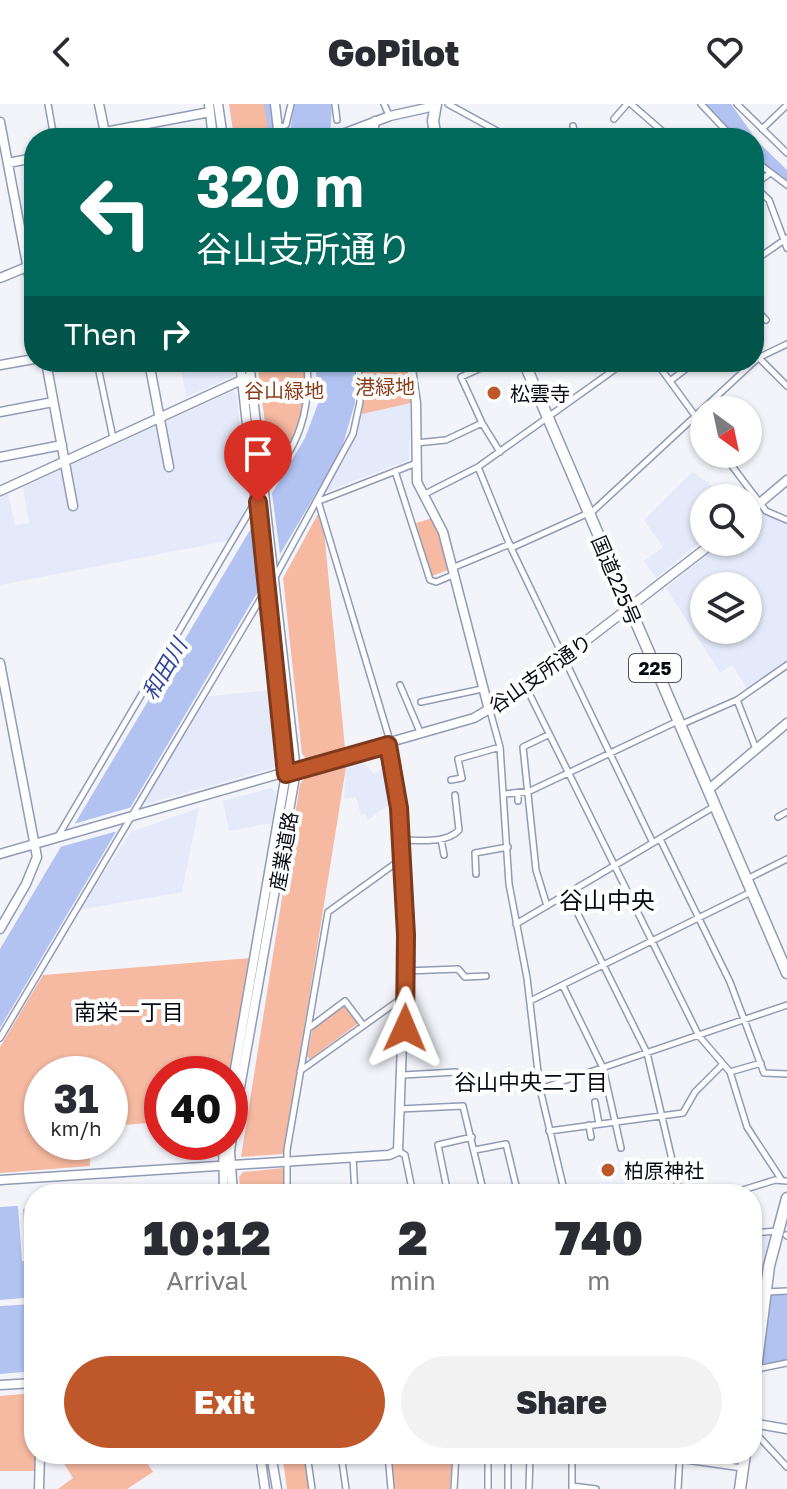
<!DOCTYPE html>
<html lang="en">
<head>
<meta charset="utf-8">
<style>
	:root { --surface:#fff; --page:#f2f2f3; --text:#2b2b33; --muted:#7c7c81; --accent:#be582b }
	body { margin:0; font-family:"Golos Text","Noto Sans JP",sans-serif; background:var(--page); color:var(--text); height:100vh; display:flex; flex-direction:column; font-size:30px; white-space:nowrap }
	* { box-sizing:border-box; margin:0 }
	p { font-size:26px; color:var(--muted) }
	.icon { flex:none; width:44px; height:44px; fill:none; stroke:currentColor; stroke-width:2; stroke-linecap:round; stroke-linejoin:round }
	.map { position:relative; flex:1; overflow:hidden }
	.drawer { position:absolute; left:24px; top:1080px; width:738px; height:280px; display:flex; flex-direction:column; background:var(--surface); border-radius:32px; box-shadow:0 2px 6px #0004 }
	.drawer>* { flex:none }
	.hud { position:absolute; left:24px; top:24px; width:740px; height:244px; border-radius:32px; box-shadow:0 2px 6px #0004; background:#00695c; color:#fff; overflow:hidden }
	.needle { width:52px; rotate:147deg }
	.fabs { position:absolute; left:690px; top:292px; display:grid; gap:16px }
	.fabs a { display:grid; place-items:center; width:72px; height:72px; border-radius:50%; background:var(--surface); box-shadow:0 2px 6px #0004; font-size:40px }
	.speed { position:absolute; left:24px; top:952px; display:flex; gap:16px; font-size:40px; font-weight:700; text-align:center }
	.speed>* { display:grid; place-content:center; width:104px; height:104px; border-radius:50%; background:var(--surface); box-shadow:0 2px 6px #0004; line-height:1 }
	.speed small { font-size:20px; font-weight:400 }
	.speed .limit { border:12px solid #d22; background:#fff; color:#111 }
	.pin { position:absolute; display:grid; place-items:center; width:68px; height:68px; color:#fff; margin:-82px -34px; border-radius:50% 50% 50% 0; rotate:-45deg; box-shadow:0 0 8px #0007 }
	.pin .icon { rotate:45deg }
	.me { position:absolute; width:88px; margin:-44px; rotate:1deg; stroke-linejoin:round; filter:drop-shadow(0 0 6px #0008) }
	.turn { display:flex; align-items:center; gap:28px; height:168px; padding:0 40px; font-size:36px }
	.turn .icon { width:104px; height:104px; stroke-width:2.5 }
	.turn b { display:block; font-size:56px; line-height:68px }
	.then { display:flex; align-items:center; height:76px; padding:0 40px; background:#0003; gap:16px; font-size:30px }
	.eta { display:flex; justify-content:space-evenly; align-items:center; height:136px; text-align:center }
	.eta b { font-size:48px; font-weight:800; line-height:56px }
	.primary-button { display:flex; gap:16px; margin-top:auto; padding:16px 40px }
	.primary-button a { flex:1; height:92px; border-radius:48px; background:var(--accent); color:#fff; font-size:32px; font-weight:800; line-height:92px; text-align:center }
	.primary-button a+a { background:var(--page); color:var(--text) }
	header { display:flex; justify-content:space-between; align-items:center; height:104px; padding:0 40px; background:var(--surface); font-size:36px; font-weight:800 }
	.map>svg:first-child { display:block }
	.built { fill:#e4eaf9; fill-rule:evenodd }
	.green { fill:#f6b9a1 }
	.water { fill:#b2c3f2 }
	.pier { fill:#f2f4fa }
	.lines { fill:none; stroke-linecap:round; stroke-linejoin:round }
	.canal { stroke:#b2c3f2; stroke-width:6 }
	.street-casing { stroke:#909bb6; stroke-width:8 }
	.secondary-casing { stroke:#909bb6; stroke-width:11 }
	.highway-casing { stroke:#909bb6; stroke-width:13 }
	.street { stroke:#fff; stroke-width:5 }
	.secondary { stroke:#fff; stroke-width:8 }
	.highway { stroke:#fff; stroke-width:10 }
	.route-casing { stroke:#7c391c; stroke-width:20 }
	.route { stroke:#be582b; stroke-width:14 }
	.poi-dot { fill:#be582b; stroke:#fff; stroke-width:3 }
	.labels { text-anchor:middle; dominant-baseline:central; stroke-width:8; stroke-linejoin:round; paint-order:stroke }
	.shield { fill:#fff; stroke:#52545a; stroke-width:2 }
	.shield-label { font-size:18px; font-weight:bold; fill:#080b14 }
	.park-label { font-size:20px; fill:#8a3d1b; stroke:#fff }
	.poi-label { font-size:20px; fill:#080b14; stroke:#fff; text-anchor:start }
	.street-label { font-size:20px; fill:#080b14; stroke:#fff }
	.water-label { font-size:22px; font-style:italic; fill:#2f449b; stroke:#fff }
	.neighbourhood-label { font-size:22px; fill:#080b14; stroke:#fff }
	.quarter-label { font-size:24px; fill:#080b14; stroke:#fff }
</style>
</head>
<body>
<header><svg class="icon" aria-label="back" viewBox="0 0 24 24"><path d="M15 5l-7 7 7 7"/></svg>GoPilot<svg class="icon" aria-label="heart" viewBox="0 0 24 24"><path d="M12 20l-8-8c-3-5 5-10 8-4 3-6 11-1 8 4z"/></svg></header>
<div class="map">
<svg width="787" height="1385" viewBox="0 0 787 1385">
	<rect width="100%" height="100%" fill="#f2f4fa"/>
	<path class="built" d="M180 258H233L235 271 186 293Z
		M233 287 236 289 248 391 247 406 232 436 0 481V394L8 390 15 421 29 419 23 383Z
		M411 299 409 356 325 388 351 343 362 310Z
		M692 368 709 379 720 394H704V435L656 474 644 457 663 443 644 416Z
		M758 408 787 420V559L749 587 732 561 720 569 666 484 722 438H748V417ZM704 482H748V526H704Z
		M271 586 277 659 273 664 143 701 203 593Z
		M363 658 374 670 385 662 391 699 368 716 366 710 361 711 356 693 344 695 346 663Z
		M271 684 276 689 272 719 229 727 223 697Z
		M199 704 182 788 79 806 131 728Z
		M770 1129 758 1191 752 1192V1131Z"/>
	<path class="green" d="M229 0H273L276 34H234Z
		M257 258H305C308 290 303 348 271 365Z
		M361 258H406L411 299 362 310Z
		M319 408 324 427 345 644 307 655 302 650 283 474Z
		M433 414 443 434 448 466 432 472 416 419Z
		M346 663 284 1050 241 1053 300 680 305 674Z
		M251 854 230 991V970H162V1018L110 1022V970H42V1038H89L90 1062 0 1069V943L43 871Z
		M344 900 360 918 310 955 307 952 313 923Z
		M283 1064 285 1090H241L239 1073 243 1068Z
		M34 1289 36 1367H0V1292Z
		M58 1350H141L153 1368 127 1385H58L73 1374Z
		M282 1350H304L309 1385H287Z
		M392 1350H452L450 1385H394Z"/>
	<path class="water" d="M294 0H332L330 34H289Z
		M704 0H731L758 38 787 66V77L754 53V34H736Z
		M315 258H354L355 299 341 347 0 924V845L305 334 319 297Z
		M18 1102 22 1157H27L23 1105 34 1104V1194H27L25 1171 24 1194 0 1196V1103Z
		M787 1189V1257L752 1261V1193Z
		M34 1200V1267L0 1270V1202Z"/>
	<path class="pier" d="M271 382 281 457 260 490 250 416Z
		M132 703 118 727 56 744 70 721Z"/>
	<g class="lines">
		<path class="canal" d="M267 0 271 25"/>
		<g class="street-casing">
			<path id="street" d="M48 0 54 34
				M335 0 337 16
				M384 0 389 11
				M448 0 510 34
				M631 0 669 33
				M701 0 733 34
				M737 0 787 49
				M614 15 627 0
				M573 22 576 34
				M278 24 286 21 291 0
				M762 25 787 1
				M754 56 787 81
				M754 81 769 70
				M754 82 769 96 787 144
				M754 157 787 134
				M754 203 766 216
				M754 249 787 282
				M97 258 113 334
				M494 258 461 273 482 319 500 348
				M656 258 704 324
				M670 277 691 261
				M416 339 446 336 482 319
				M723 350 766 407 787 416
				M478 363 511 444 653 739
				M395 367 430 476 436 478 453 471
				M264 380C299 345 311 306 307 258
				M423 391 478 363 625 258
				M318 397 390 637
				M319 397 414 360
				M511 444 593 407 758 254 787 240
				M452 464 510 440
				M275 473 353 330 360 298 358 258
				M400 581 420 628
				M526 583 699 932 730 968 747 1023 781 1075
				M737 596 756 645
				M421 598 482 585
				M490 607 500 643 509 780 527 874 540 985 565 1090
				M680 621 737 596 787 561
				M451 676 462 674 458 655 500 643
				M518 689V697
				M505 690 530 687 678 617
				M778 713 787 708
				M57 734 255 398
				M441 735 444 751
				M660 735 730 878 764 969 787 970
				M401 736C419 736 446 740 459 726L455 691
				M476 770 475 749 508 743
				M747 775 787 755
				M568 790 647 949 680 1090
				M547 802 536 766 523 643 548 631
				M516 820 715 702
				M406 867 458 865 465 873 486 872
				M563 882 603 964 621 1044
				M530 897 751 788
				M309 924 345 897 363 921
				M0 934 264 489
				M300 967 405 892
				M730 968 761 959
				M403 971 456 968
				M540 985 787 901
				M595 998 599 1020
				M399 1005 463 1002 484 1090
				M589 1021 591 1033
				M549 1027 683 1009 695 988 723 960
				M475 1046 506 1040 518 1090
				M398 1047 405 1051 413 1090
				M353 1054 355 1090
				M287 1090V1046L328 808 400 756
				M448 1090 438 1041 472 1033
				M730 1090 775 1076 787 1077
				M752 1129 777 1127
				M786 1131 787 1132
				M766 1188 787 1187
				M757 1265 787 1259
				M760 1334 787 1363
				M307 1350 312 1385
				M341 1350 346 1385
				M388 1350 391 1385
				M644 1350 742 1364
				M572 1382 596 1385
				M454 1385 456 1350
				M488 1385V1350
				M508 1385V1350
				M529 1385 530 1350
				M572 1385V1350
				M678 1385 680 1350"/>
		</g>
		<g class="secondary-casing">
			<path id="secondary" d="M99 0 106 34
				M209 0 213 34
				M218 0 223 34
				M275 0 279 34
				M0 18 34 197
				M105 28 210 8
				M332 34 390 12 435 2
				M363 34 373 29 375 17
				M8 59 34 54
				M0 174 34 160
				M46 258 73 402
				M149 258 169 363
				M410 258 416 299 417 378 443 428 489 606
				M0 261 34 255
				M0 308 53 298
				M0 353 62 341
				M0 387 246 274
				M748 409 787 376
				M0 559 37 753 26 780 0 825
				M708 686 787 619
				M0 750 474 614 526 583 714 438
				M230 994 286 670 240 258
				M223 1038 224 1090
				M0 1076 389 1051 398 1047 406 831 399 704 388 641
				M233 1090 230 1048 234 1017 296 667 249 258
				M0 1281 34 1279
				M752 1319 787 1325
				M260 1350 265 1385
				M271 1350 277 1385
				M39 1385 40 1350"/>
		</g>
		<g class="highway-casing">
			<path id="highway" d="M436 0 433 17 436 34
				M524 258 787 869
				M752 1297 769 1162 787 1094
				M740 1385 745 1350"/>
		</g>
		<use href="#street" class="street"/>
		<use href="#secondary" class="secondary"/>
		<use href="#highway" class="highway"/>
	</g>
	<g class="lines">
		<g class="route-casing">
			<path id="route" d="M258 398 286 670 388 641 399 704 406 831 405 924"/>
		</g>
		<use href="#route" class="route"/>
	</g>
	<g class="poi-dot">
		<circle cx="494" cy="289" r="8"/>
		<circle cx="608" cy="1066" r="8"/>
	</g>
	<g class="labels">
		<rect class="shield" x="629" y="550" width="52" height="28" rx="6"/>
		<g class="shield-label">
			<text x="655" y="564">225</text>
		</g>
		<g class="park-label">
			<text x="385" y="282">港緑地</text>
			<text x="284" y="286">谷山緑地</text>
		</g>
		<g class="poi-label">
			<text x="510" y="289">松雲寺</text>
			<text x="624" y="1066">柏原神社</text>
		</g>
		<g class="street-label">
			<text transform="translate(617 476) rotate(67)">国道225号</text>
			<text transform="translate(540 569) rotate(-35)">谷山支所通り</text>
			<text transform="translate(283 747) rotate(-80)">産業道路</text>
		</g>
		<g class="water-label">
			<text transform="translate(164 565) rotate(-60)">和田川</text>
		</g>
		<g class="neighbourhood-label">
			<text x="129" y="907">南栄一丁目</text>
			<text x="531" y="977">谷山中央二丁目</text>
		</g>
		<g class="quarter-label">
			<text x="607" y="795">谷山中央</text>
		</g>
	</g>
</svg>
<div class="fabs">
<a><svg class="needle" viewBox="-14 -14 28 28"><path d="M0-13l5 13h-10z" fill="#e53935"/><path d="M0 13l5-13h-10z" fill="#7c7c81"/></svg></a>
<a><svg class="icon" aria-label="search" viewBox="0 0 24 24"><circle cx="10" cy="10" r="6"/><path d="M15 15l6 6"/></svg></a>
<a><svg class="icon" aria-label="layers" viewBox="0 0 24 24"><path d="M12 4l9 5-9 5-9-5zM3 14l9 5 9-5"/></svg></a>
</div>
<div class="speed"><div>31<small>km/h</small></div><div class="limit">40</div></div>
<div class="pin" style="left:258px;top:398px;background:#d93025"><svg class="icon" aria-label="arrive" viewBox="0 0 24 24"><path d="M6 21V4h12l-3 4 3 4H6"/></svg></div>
<svg class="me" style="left:405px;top:924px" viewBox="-20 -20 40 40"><path d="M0-17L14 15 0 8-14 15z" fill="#be582b" stroke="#fff" stroke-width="4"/></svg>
<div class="hud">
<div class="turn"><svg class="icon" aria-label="left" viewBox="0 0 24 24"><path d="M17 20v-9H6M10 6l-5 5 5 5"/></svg><div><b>320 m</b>谷山支所通り</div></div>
<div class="then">Then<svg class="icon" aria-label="right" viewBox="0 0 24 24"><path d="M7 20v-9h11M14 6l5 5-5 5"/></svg></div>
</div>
<section class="drawer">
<div class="eta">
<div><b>10:12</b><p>Arrival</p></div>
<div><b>2</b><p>min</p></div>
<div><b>740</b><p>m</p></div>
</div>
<div class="primary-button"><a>Exit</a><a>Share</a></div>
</section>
</div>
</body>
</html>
